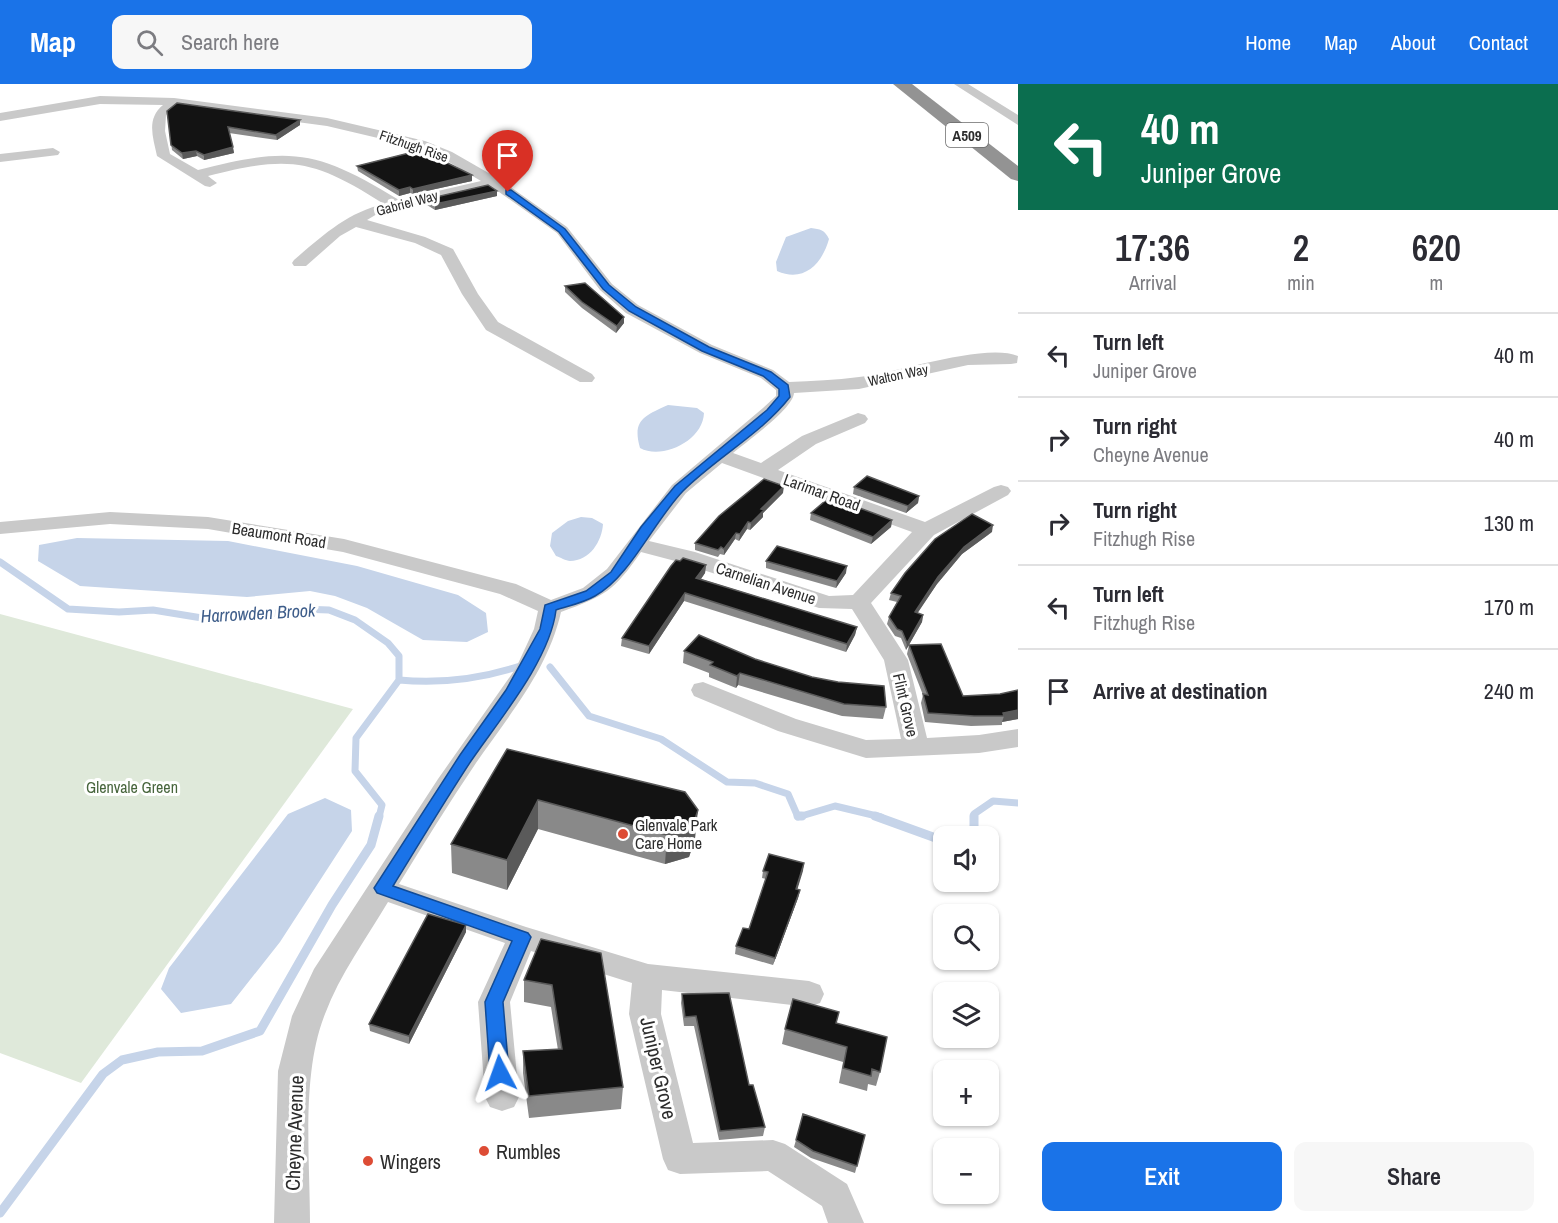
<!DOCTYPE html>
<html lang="en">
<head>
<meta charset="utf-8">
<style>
	:root { --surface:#fff; --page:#f7f7f7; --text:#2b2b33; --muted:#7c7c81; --line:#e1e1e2; --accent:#1a73e8 }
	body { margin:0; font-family:"Archivo Narrow",sans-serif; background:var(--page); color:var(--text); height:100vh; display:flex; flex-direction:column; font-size:22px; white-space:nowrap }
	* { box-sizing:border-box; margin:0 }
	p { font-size:20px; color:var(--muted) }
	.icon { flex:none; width:33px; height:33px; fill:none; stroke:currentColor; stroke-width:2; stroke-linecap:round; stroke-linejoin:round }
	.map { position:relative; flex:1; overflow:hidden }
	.side { display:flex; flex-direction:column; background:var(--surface); width:540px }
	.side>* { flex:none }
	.guide { background:#0b6e4f; color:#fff; overflow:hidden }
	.fabs { position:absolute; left:933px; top:742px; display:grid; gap:12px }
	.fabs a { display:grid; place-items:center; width:66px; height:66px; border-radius:12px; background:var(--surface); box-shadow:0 2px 4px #0004; font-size:30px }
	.pin { position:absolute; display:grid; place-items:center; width:51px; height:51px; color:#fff; margin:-62px -26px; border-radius:50% 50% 50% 0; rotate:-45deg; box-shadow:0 0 6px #0007 }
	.pin .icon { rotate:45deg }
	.me { position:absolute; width:66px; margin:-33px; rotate:356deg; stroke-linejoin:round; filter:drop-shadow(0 0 4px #0008) }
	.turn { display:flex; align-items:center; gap:21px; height:126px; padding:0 24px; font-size:27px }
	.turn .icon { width:78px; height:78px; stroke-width:2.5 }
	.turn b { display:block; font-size:42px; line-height:51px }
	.eta { display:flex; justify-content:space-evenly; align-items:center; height:102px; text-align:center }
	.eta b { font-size:36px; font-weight:600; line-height:42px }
	.action { display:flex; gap:12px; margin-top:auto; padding:12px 24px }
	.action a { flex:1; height:69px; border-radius:12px; background:var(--accent); color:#fff; font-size:24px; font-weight:600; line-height:69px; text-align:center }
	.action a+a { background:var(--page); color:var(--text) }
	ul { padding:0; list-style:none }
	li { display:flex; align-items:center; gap:18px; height:84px; padding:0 24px; border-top:2px solid var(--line) }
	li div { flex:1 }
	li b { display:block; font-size:22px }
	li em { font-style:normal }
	header { display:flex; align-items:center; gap:36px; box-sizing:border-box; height:84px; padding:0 30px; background:var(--accent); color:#fff }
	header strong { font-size:28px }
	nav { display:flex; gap:33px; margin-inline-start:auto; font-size:21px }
	.search { width:420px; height:54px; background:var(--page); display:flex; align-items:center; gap:15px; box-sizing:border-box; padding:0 21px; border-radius:12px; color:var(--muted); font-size:22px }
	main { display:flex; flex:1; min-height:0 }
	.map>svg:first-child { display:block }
	.green { fill:#dfe9da }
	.water { fill:#c6d4e9 }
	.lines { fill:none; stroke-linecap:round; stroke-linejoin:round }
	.stream-far1 { stroke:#c6d4e9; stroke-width:7 }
	.stream { stroke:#c6d4e9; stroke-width:9 }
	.minor { fill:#c9c9c9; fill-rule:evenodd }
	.highway { fill:#939393; fill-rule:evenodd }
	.wall { fill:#898989 }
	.shaded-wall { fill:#5a5a5a }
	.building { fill:#131313; stroke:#5a5a5a; stroke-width:1.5 }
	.route { fill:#1a73e8; stroke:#114b97; stroke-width:1.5 }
	.poi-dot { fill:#dd4c35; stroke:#fff; stroke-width:2 }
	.labels { text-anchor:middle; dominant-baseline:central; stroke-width:6; stroke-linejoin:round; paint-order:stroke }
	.far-street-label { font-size:14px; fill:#2c2c2c; stroke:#fff }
	.shield { fill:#fff; stroke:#6b6b6b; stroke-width:1.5 }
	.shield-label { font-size:15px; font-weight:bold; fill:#2c2c2c }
	.street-label { font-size:16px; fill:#2c2c2c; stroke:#fff }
	.park-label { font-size:16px; fill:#47653c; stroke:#fff }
	.poi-label { font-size:16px; fill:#2c2c2c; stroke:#fff; text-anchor:start }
	.water-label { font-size:18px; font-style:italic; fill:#3e5d8a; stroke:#fff }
	.near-street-label { font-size:20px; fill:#2c2c2c; stroke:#fff }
	.near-poi-label { font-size:20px; fill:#2c2c2c; stroke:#fff; text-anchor:start }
</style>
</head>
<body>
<header>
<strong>Map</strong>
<div class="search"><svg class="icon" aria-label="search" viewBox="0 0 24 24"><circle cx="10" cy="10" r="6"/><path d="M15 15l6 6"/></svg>Search here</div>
<nav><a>Home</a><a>Map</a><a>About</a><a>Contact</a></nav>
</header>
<main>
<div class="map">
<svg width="1018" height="1139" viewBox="0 0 1018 1139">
	<rect width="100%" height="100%" fill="#fff"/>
	<path class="green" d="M0 530 353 625 81 999 0 969Z"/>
	<path class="water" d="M811 144C820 145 825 146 829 155 822 180 804 199 777 187L776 178 786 153Z
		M668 321 697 324 704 329C703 357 662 376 640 364 632 336 644 332 668 321Z
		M581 433 592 434 603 440C602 457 590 477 570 477 566 477 560 473 556 472L550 462 552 449 568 437Z
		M77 454 228 457 357 482 458 511 486 529 488 548 467 558 423 556 367 524 335 512 310 507 247 513 80 502 38 477 39 461Z
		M325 714 351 726 352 747 280 858 231 920 181 929 161 905 169 884 288 730Z"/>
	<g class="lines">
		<path class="stream-far1" d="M0 478 68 525 119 528 153 526 202 534 252 533 301 525 329 526 355 536 388 559 399 572V596
			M550 583 589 632 661 655 727 698 755 699 788 710 798 733 835 722 881 733
			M399 596C443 600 482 595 523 581
			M379 733 382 721 355 687 356 654 399 596
			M974 733V730L993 717 1018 719"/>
		<path class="stream" d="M798 732H802
			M875 732 944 757
			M974 732V753
			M0 1129 103 990 122 976 158 968 202 967 260 947 332 821 371 761 379 732"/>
		<path class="minor" d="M954 0H968L1018 31V41Z
			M100 12 174 14 327 34 425 57 452 68 499 95 567 143 612 200 638 221 712 261 773 286 789 298C812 297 836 296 859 293 896 289 986 258 1018 272L1017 279 1011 280 968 281 859 305 794 309C793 325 746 358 733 369L761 379 802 352 858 329 865 331 868 335 865 339 816 360 778 386 925 438 994 403 1001 401 1008 403 1011 407 1008 411 934 451 871 519 908 576 927 654 979 651 1018 645V663L979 669 866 674 778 647 694 612 691 606 694 600 703 598 796 635 866 656 901 655 884 576 852 525 819 524 679 478 641 468C614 507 605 512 561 528 548 586 509 631 476 679 449 719 424 759 399 800L526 843 648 880 809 897 820 901 824 910 820 919 809 923 662 906 661 930 693 1059 773 1056 785 1060 847 1100 864 1139H828L822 1122 768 1087 680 1090 668 1086 663 1075 629 930 632 899 531 867 510 918 519 1013 514 1023 502 1027 490 1023 485 1013 478 918 505 859 388 818C366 855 340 890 325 930 301 990 310 1074 310 1139H274L278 987 292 932 314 885 438 695 516 584 534 545 538 527 500 510 343 468 208 445 110 440 0 450V438L110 428 208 433 344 455 516 500 551 516 583 504 607 485 672 401 763 324 776 312V306L761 294 700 269 626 229 600 206 557 149 492 103 377 130 367 136 425 153 453 165 478 210 498 238 592 290 595 294 592 298H580L486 246 462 210 441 171 415 159 356 143 340 152 306 182H294L292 179 294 176C322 152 348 128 384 120 313 75 290 71 208 92L217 99 210 103 205 102 157 72C153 53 146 35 163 21L100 20 0 37V29ZM177 22 327 42 416 63 442 74 481 97 399 116C317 66 291 62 198 86L170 70 165 47 166 31ZM722 379 912 448 853 511 829 512 695 468 649 457 686 409Z
			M53 64 60 68 58 71 0 78V70Z"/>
		<path class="highway" d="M893 0H912L1018 82V97L1011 95Z"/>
	</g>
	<path class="wall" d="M167 27 300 41 277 56 229 49 234 69 204 76 197 72 183 75 172 66Z
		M357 82 472 97 413 110 410 109 399 112 358 87Z
		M497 107V112L435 126 427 121V115Z
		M565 202 624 233V239L616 249 582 224 565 208Z
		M854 403 919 412 918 419 906 429 853 410Z
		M783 409 763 429V433L750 446 747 445 739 457 735 455 724 471 720 470 718 473 695 466V459Z
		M834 420 892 436 891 443 871 460 810 436 811 429Z
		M992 448 962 470 937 500 917 529 923 531 922 538 906 566 901 554 895 552 887 540 889 533 897 518 889 516 891 509Z
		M680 477 706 481 705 489 701 495 857 543 855 551 846 568 684 517 649 570 621 562 622 554Z
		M766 477 846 489 836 504 766 484Z
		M909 561 963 612 1018 635 1002 638V641L971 642 925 638 921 619 923 611 907 570Z
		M684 567 755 575 886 623 883 635 842 632 738 601 736 604 709 593V589L683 579Z
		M507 665 695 755 689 773 665 780 538 745 507 806 452 789 451 760Z
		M804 779 797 805 800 806 798 814 773 881 735 870 736 862 749 845 766 795 762 794 763 787Z
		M466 841V848L409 960 370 947 369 940Z
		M541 855 623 1003 621 1025 529 1034 523 989V967L558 966 551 923 524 918V896Z
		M682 910 749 1001 765 1043 763 1052 719 1056 694 942H684L681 919Z
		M836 939 880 988 876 1002 868 1000 867 1007 839 999 843 978 782 960 785 945Z
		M865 1051 855 1089 811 1074 794 1063 796 1056Z"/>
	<path class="shaded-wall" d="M300 36V41L277 56 276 51Z
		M233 63 234 69 204 76V71Z
		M196 67 197 72 183 75 182 69Z
		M472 91V97L413 110V105Z
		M410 103V109L399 112V106Z
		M497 107V112L435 126V120Z
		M624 233V239L616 249 617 242Z
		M784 402 783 409 763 429V433L750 446 751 439 761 425Z
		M919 412 918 419 906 429 908 422Z
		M892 436 891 443 871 460 873 453Z
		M748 438 747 445 739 457 740 450Z
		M993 441 992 448 962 470 937 500 913 536 915 528 938 493 964 463Z
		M736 449 735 455 724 471V465Z
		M706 481 705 489 696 502V494Z
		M847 482 846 489 836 504 837 497Z
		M685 509 684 517 649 570V562Z
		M923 531 922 538 906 566 907 559Z
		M857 543 855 551 846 568 847 560Z
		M740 589 738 601 736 604 737 592Z
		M1018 626V635L1002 638 1004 632 1003 629Z
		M538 716V745L507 806V776Z
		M698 726 695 755 689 773 665 780 667 751Z
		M804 779 803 787 795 813 796 805Z
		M800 806 798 814 773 881 775 874Z
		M466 841V848L409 960V952Z"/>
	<path class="building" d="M177 19 300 36 276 51 228 43 233 63 204 71 196 67 182 69 171 61 167 27Z
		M421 66 472 91 413 105 410 103 399 106 357 82Z
		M488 101 497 107 435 120 427 115Z
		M585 199 624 233 617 242 582 218 565 202Z
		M867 392 919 412 908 422 854 403Z
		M764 395 784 402 761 425 764 426 751 439 748 438 740 450 736 449 724 465 721 463 718 466 695 459 719 432Z
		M838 416 892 436 873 453 811 429 825 417 834 420Z
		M972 430 993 441 964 463 938 493 915 528 923 531 907 559 902 547 897 545 889 533 901 512 891 509 905 489 935 455Z
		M777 462 847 482 837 497 766 477Z
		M683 474 706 481 696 494 857 543 847 560 685 509 649 562 622 554 671 482 676 476 680 477Z
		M699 551 755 575 812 593 838 598 884 602 886 623 844 620 740 589 737 592 710 581 713 578 684 567Z
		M941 560 963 612 1000 610 1018 606V626L1003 629 1004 632H974L928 629 923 610 928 611 909 561Z
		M507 665 685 708 698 726 692 744 667 751 538 716 507 776 451 760Z
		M769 770 804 779 796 805 800 806 775 874 736 862 743 844 749 845 768 788 763 787Z
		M428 830 466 841 409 952 369 940Z
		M541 855 601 869 623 1003 529 1012 523 967 562 965 552 901 524 896Z
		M729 909 749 1001H753L765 1043 720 1047 696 932 685 933 682 910Z
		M793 915 839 928 836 939 887 953 880 988 872 985 871 992 843 984 847 963 785 945Z
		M803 1030 865 1051 857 1082 813 1067 796 1056Z"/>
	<path class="route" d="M506 106H511L565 145 609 201 636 223 709 263 771 288 788 301 790 313C761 350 716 374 683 407 654 437 630 493 595 512 583 519 568 522 556 526 550 576 499 636 471 677 444 718 419 760 393 802L528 849 531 853 503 918 509 989 506 995 500 997 493 995 490 989 485 918 512 857 377 809 374 804 460 671 506 606 540 545 545 521 586 507 611 488 641 443 675 402 767 326 779 312V305L763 292 702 267 629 227 603 205 559 148 506 110Z"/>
	<g class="poi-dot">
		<circle cx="623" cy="750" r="6"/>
		<circle cx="484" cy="1067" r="6"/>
		<circle cx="368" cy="1077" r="6"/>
	</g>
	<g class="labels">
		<g class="far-street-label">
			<text transform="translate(414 62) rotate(19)">Fitzhugh Rise</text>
			<text transform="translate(407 119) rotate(-15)">Gabriel Way</text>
			<text transform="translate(898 291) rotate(-12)">Walton Way</text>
		</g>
		<rect class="shield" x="946" y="39" width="42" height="24" rx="4.5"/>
		<g class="shield-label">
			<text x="967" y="51">A509</text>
		</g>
		<g class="street-label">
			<text transform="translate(822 408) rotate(20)">Larimar Road</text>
			<text transform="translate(279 451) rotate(9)">Beaumont Road</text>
			<text transform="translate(766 499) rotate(18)">Carnelian Avenue</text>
			<text transform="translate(906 621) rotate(77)">Flint Grove</text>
		</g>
		<g class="park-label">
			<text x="132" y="703">Glenvale Green</text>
		</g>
		<g class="poi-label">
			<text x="635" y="741">Glenvale Park<tspan x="635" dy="18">Care Home</tspan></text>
		</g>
		<g class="water-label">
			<text transform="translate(258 529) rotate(-3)">Harrowden Brook</text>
		</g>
		<g class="near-street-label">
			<text transform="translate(659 984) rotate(77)">Juniper Grove</text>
			<text transform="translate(294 1049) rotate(-88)">Cheyne Avenue</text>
		</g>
		<g class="near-poi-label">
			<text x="496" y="1067">Rumbles</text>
			<text x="380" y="1077">Wingers</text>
		</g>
	</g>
</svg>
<div class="fabs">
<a><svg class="icon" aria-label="sound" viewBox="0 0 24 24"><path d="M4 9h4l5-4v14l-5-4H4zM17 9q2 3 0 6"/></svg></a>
<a><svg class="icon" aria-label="search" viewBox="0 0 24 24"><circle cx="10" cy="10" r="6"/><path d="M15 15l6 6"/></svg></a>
<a><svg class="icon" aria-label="layers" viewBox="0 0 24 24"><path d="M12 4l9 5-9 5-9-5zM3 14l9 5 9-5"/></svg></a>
<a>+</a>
<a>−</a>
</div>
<div class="pin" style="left:508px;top:108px;background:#d93025"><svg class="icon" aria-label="arrive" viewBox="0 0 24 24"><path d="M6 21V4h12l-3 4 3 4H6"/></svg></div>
<svg class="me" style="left:500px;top:989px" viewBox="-20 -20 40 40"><path d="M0-17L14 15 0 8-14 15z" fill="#1a73e8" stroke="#fff" stroke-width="4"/></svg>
</div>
<section class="side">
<div class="guide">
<div class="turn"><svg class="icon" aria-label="left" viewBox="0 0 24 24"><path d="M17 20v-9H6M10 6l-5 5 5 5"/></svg><div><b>40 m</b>Juniper Grove</div></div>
</div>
<div class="eta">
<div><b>17:36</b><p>Arrival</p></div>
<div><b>2</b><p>min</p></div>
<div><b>620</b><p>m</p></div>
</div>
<ul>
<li><svg class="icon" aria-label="left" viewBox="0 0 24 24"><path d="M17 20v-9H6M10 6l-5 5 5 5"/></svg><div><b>Turn left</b><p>Juniper Grove</p></div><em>40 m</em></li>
<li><svg class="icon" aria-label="right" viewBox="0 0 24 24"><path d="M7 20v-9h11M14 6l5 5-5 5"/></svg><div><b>Turn right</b><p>Cheyne Avenue</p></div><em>40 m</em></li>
<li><svg class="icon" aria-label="right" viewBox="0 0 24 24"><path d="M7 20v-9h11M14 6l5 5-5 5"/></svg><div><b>Turn right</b><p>Fitzhugh Rise</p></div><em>130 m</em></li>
<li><svg class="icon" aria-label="left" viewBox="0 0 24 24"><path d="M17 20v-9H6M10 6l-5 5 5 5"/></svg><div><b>Turn left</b><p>Fitzhugh Rise</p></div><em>170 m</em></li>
<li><svg class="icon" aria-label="arrive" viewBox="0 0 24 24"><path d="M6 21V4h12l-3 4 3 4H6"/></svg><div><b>Arrive at destination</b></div><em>240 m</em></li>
</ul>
<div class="action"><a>Exit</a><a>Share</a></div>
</section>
</main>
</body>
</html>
